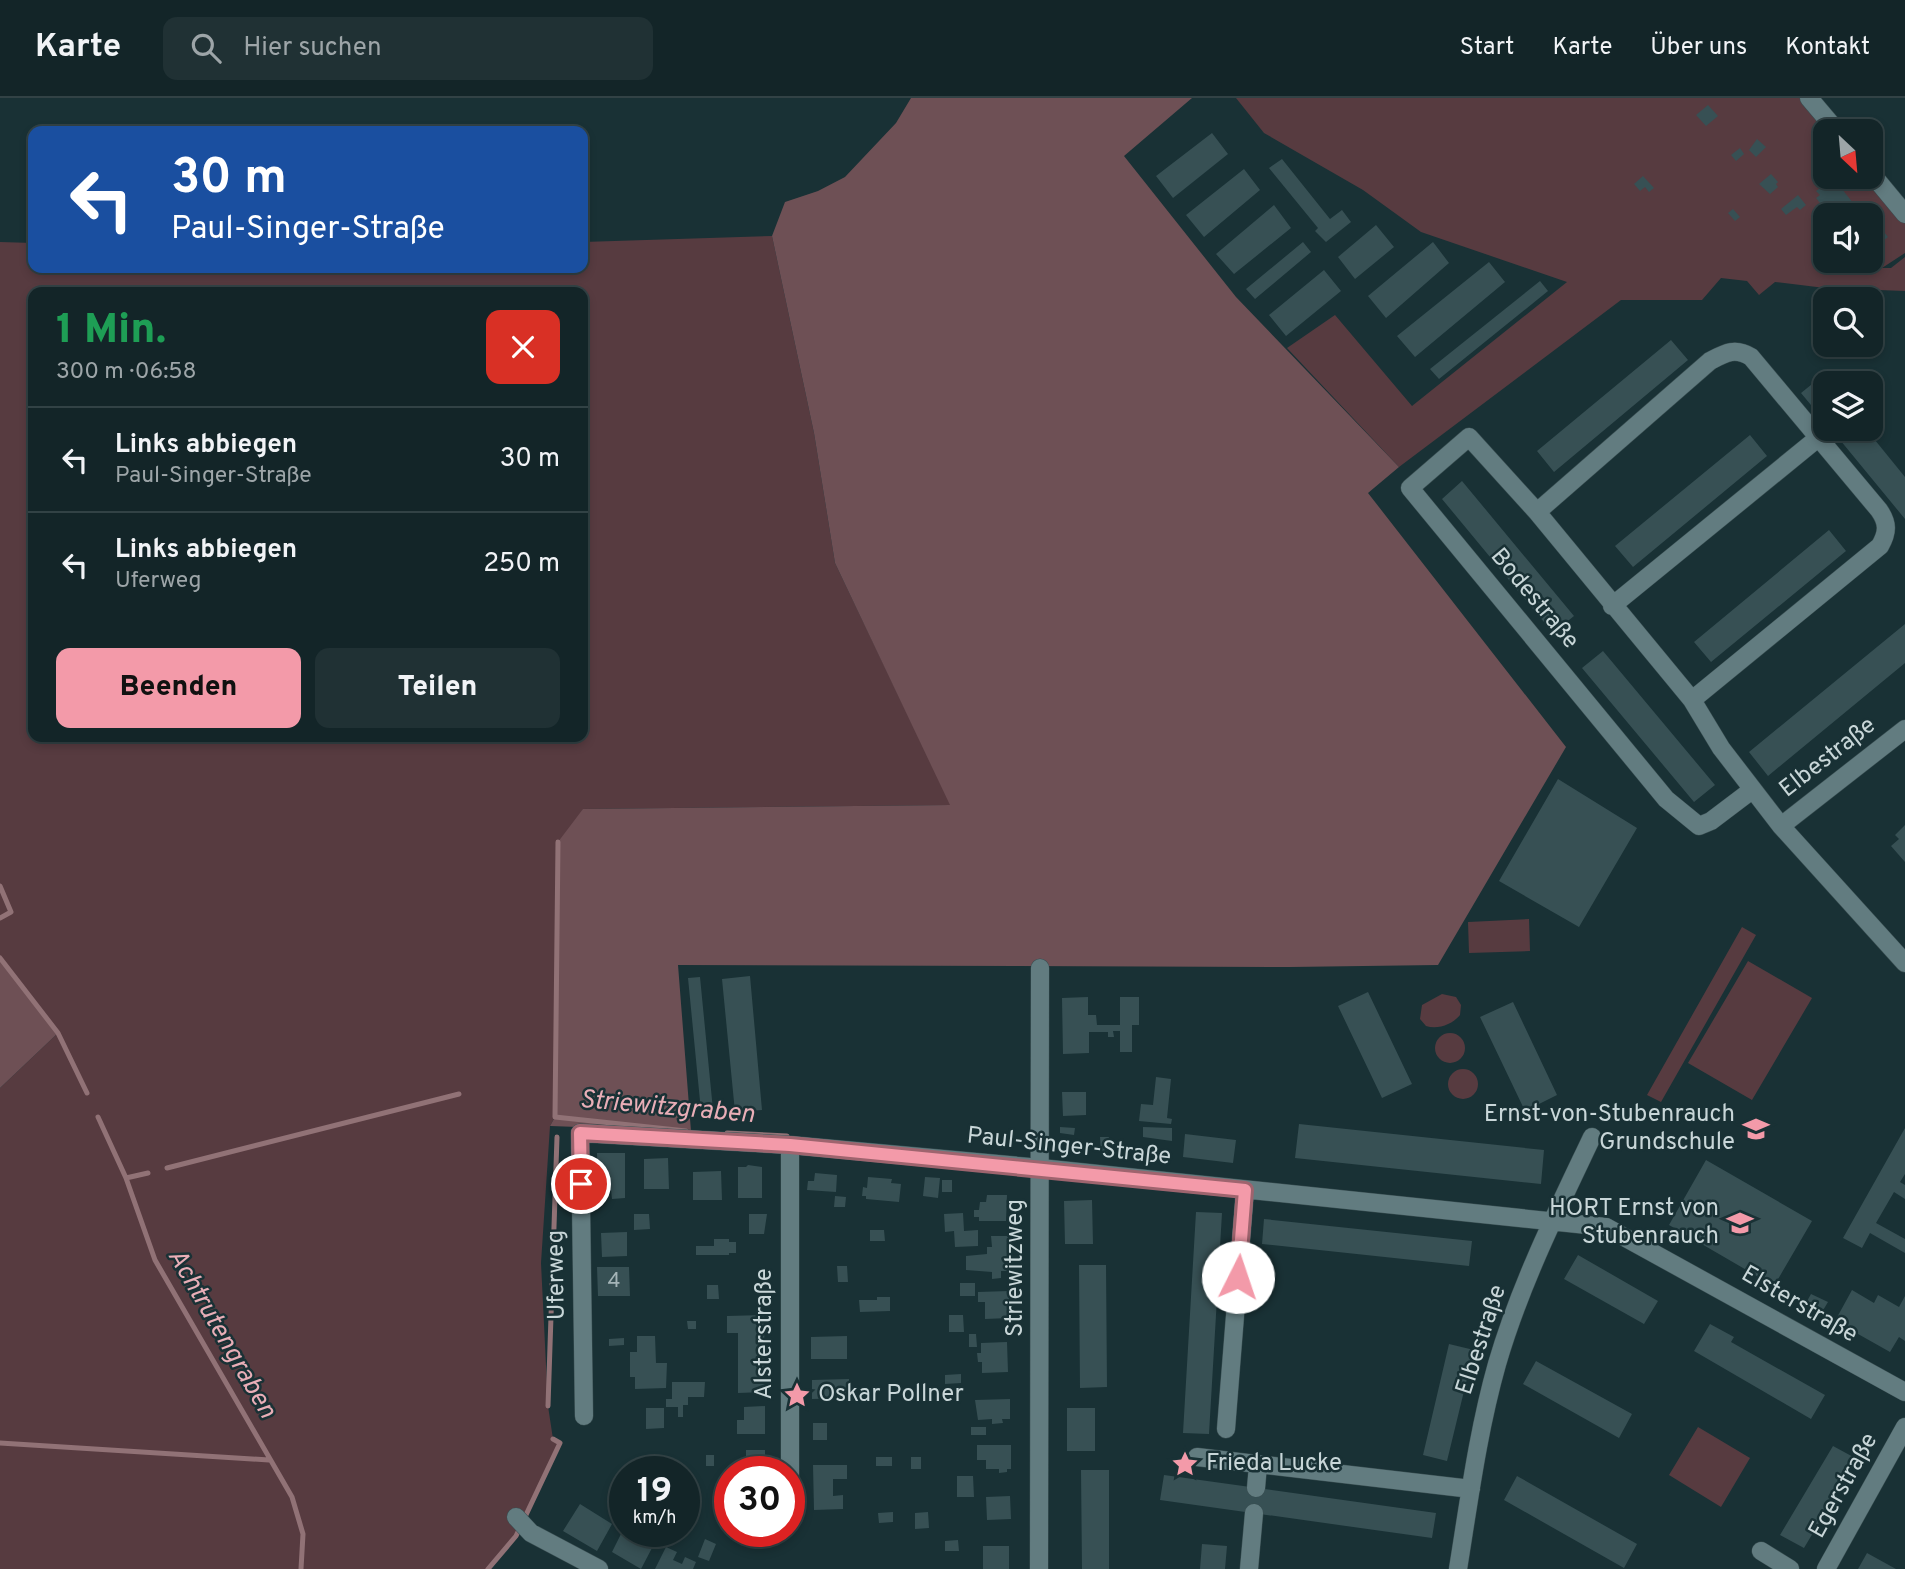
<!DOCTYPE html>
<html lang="de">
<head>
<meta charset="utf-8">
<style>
	:root { --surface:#132528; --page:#203134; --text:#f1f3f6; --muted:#9da5a8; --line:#324245; --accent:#f39aa9 }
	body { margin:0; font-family:Overpass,sans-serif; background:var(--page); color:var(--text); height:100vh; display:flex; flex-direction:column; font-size:26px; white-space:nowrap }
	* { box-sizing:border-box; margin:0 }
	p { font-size:23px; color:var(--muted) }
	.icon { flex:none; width:38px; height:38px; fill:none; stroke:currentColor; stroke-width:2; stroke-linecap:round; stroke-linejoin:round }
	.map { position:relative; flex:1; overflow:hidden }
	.side { position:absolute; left:28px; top:189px; width:560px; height:455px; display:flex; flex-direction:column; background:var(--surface); border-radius:14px; box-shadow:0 4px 10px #0003,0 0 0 2px var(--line) }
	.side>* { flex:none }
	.banner { position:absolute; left:28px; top:28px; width:560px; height:147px; border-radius:14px; box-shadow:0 4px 10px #0003,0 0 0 2px var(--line); background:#1a4fa0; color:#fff; overflow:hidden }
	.needle { width:46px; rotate:154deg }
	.fabs { position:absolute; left:1813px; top:21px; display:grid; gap:14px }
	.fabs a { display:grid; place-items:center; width:70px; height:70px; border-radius:14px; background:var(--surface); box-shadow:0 4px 10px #0003,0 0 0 2px var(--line); font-size:35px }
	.speed { position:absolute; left:609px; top:1358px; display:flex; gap:14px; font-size:35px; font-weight:700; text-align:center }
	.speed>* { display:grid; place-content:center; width:91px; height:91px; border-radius:50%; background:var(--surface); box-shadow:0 4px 10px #0003,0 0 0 2px var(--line); line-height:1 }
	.speed small { font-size:18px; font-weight:400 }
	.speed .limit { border:10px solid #d22; background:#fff; color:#111 }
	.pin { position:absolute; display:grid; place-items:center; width:60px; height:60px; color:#fff; margin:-30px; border:4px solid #fff; border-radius:50%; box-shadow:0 2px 7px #0007 }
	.me { position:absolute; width:77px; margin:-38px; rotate:4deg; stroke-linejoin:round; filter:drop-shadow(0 0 5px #0008) }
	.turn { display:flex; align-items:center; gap:24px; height:147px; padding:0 28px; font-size:32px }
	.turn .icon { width:91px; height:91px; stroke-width:2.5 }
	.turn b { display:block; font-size:49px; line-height:60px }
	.round { display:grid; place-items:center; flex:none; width:74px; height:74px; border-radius:14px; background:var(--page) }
	.overview { display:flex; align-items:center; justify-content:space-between; height:119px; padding:0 28px }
	h1 { font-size:42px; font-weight:800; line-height:52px; color:#1e9e55 }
	.button { display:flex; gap:14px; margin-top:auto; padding:14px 28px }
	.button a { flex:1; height:80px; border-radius:14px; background:var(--accent); color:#111; font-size:28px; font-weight:800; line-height:80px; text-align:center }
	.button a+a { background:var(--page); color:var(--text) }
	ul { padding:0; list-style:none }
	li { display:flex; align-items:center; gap:21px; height:105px; padding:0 28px; border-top:2px solid var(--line) }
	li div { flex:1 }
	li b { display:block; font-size:26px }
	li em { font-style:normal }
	header { display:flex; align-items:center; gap:42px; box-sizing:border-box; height:98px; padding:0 35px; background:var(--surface); border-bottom:2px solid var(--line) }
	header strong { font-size:33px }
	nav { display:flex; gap:38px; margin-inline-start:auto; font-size:24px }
	.search { width:490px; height:63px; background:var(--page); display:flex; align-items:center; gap:18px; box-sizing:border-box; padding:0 24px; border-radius:14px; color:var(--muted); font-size:26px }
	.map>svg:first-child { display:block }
	.green { fill:#573b40; fill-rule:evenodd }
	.forest { fill:#6e5055 }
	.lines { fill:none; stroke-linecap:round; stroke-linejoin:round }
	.stream { stroke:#917276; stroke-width:5 }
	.building { fill:#375054 }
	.minor-casing { stroke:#394e51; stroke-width:19 }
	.tertiary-casing { stroke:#394e51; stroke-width:19 }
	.minor { stroke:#627c80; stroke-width:18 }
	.tertiary { stroke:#627c80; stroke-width:18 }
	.route-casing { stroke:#9e646e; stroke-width:18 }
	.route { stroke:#f39aa9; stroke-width:12 }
	.labels { text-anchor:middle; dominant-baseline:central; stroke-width:5; stroke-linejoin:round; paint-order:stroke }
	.number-label { font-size:21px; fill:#a4b4b7 }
	.street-label { font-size:24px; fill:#c8d6d8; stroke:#193135 }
	.poi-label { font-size:24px; fill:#c8d6d8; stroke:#193135; text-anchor:end }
	.water-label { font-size:26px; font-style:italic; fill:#e9aeb7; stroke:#193135 }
</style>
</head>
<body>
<header>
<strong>Karte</strong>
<div class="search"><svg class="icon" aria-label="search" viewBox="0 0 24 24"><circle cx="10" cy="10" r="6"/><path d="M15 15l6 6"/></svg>Hier suchen</div>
<nav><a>Start</a><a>Karte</a><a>Über uns</a><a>Kontakt</a></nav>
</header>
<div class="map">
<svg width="1905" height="1471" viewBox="0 0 1905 1471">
	<rect width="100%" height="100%" fill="#193135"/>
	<path class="green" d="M1236 0H1809L1837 33H1825V79H1871L1905 116V155L1882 170H1891L1905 159V193L1825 190 1775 184 1759 197 1747 183 1721 180 1702 202H1621L1399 369 1287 250 1335 217 1412 308 1567 184 1421 134 1363 92 1264 35ZM1825 117H1871V163H1825Z
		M772 138 814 335 835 465 951 707 583 711 555 1019 550 1028 541 1165 548 1308 553 1341 560 1345 516 1438 488 1471H0V990L58 935 0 860V144L33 145V170H583V144ZM33 194H583V639H33Z
		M1529 821 1530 853 1469 855 1468 824Z
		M1742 829 1756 837 1661 1004 1647 997Z
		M1748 863 1812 900 1752 1002 1688 965Z
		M1442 896 1456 899 1461 907 1460 917C1453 926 1438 932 1426 928L1420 921 1422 907Z
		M1435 950a15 15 0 1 1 30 0a15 15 0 1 1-30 0Z
		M1448 986a15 15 0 1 1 30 0a15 15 0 1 1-30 0Z
		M1698 1329 1750 1360 1721 1409 1669 1377Z"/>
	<path class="forest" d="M911 0H1192L1124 58 1236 199 1399 369 1368 395 1566 649 1438 867 1290 869 678 867 691 1033 550 1028 555 1019 558 744 583 711 950 707 835 465 814 335 772 138 785 104 818 93 845 79 896 25Z
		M0 860 58 935 0 990Z"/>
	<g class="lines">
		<path class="stream" d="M558 744 555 1019 686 1033
			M0 788 11 814 0 820
			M0 860 58 935 87 995
			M98 1019 126 1080 155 1162 292 1399 303 1436 301 1471
			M727 1035 787 1038
			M167 1070 459 996
			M126 1080 148 1075
			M548 1308 557 1039
			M0 1345 269 1362
			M488 1471 516 1438 560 1345 553 1341"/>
	</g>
	<path class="building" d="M1708 7 1718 18 1706 28 1696 17Z
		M1212 35 1228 56 1173 100 1156 78Z
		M1757 41 1766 49 1756 59 1749 52Z
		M1740 50 1744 56 1736 63 1731 57Z
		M1282 61 1330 121 1342 112 1351 124 1326 144 1315 133 1318 130 1269 70Z
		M1244 71 1260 92 1204 139 1186 117Z
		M1771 76 1778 84 1776 86 1778 89 1770 96 1759 86Z
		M1643 78 1654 90 1649 94 1645 89 1640 93 1634 86Z
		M1833 80 1858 111 1849 117H1836L1828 107 1824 110 1816 100 1820 97 1816 93Z
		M1798 97 1806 107 1800 112 1797 109 1786 117 1781 111Z
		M1274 107 1291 130 1234 176 1216 156Z
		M1733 111 1740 119 1735 123 1728 115Z
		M1871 117 1888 139 1871 153Z
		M1376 127 1394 149 1355 181 1338 159Z
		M1303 144 1311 154 1255 201 1246 191Z
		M1433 144 1449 165 1386 220 1368 198Z
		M1489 164 1505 184 1415 259 1397 238Z
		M1324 172 1341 193 1286 238 1269 217Z
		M1540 183 1548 193 1439 281 1430 271Z
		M1671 242 1688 262 1554 374 1537 353Z
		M1822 278 1828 285H1825V324L1801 295Z
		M1831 331H1866L1905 379V421Z
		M1750 337 1767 358 1633 469 1615 448Z
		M1462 383 1574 518 1553 535 1442 401Z
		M1829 432 1846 453 1711 564 1694 544Z
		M1905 526V565L1768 678 1749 654Z
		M1603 553 1715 687 1694 704 1582 570Z
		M1558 681 1637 730 1579 829 1499 783Z
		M1905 727V764L1891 748 1899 741 1895 737Z
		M750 878 762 1012 735 1014 722 881Z
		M700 879 713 1012 701 1013 688 880Z
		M1368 894 1412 986 1382 1000 1338 908Z
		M1088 899V917H1096L1097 927H1120V899H1139V927H1132V954H1120V933H1113L1114 939H1108V934H1089V955L1063 956 1062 900Z
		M1513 904 1557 997 1525 1013 1480 919Z
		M1156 979 1171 981 1167 1020 1172 1021 1171 1026 1139 1023 1141 1006 1153 1007Z
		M1062 994H1086V1017L1063 1018Z
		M1299 1026 1544 1052 1541 1086 1295 1060Z
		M1060 1029 1075 1030 1074 1037 1060 1035Z
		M1143 1029 1172 1030V1043L1143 1039Z
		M1905 1030V1076L1900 1084 1905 1087V1101L1894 1094 1876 1125 1905 1141V1155L1870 1135 1862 1150 1843 1140Z
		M1185 1036 1236 1042 1233 1065 1183 1059Z
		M1100 1039H1109L1107 1056 1101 1055Z
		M597 1055H625V1100L612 1101 611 1092H598Z
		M668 1060 669 1091H644V1061Z
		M1706 1062 1812 1123 1774 1188 1669 1127Z
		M748 1067 762 1069V1100H738V1069H746Z
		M721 1073 722 1102H693V1074Z
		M815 1075 837 1077 836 1094 807 1092 808 1083H814Z
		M868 1079 892 1081 891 1085 901 1086 899 1104 866 1101V1098H862L863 1089 867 1090Z
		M925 1079 940 1080 938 1100 923 1098Z
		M942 1082H952V1094H942Z
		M987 1097H1007L1006 1123H979V1119H974V1112H979L980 1104H986Z
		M835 1098 846 1099 845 1109H834Z
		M1092 1102 1093 1146H1065L1064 1103Z
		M1196 1114 1222 1115 1209 1336 1183 1335Z
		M963 1115 964 1133 978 1132V1148L955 1149 954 1133 945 1134 944 1116Z
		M634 1116H649L650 1131 634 1132Z
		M749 1116H767L764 1136H749Z
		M1264 1121 1472 1143 1469 1168 1262 1146Z
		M870 1132H884L885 1143H870Z
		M627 1134V1158L602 1159 601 1135Z
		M991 1138H1008L1009 1173H1001V1180L992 1181V1174L966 1172V1158L987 1156V1149H992Z
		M714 1141H729V1144H736V1155H729V1157H696V1148H714Z
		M1578 1157 1658 1203 1644 1226 1564 1181Z
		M1079 1167H1106L1107 1289 1080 1290Z
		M837 1168H847L848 1184H838Z
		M597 1169H629L630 1198H598Z
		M960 1185H975V1198H960Z
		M707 1187H718L719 1201H707Z
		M1852 1192 1874 1205 1878 1197 1899 1209 1905 1198V1243L1899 1239 1890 1254 1835 1223Z
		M1009 1193V1220L985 1221V1204H978V1194Z
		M1811 1196 1828 1204 1822 1214 1806 1205Z
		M877 1199H890V1213L860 1214 859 1202H877Z
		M764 1217 765 1294 738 1295V1235H727V1218Z
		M949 1217H963L964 1234H949Z
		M687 1223H696V1231H688Z
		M1710 1226 1734 1239 1731 1244 1825 1297 1811 1321 1694 1253Z
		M969 1236H976L977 1249H969Z
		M637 1238H655L656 1265H667L666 1290 635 1291V1279H630V1254H637Z
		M847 1238V1261H811V1239Z
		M624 1240V1247L609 1248V1241Z
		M1007 1244 1008 1274 982 1275V1264H978L977 1255H981V1245Z
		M1449 1246 1474 1252 1447 1363 1423 1357Z
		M1536 1263 1632 1316 1619 1340 1523 1286Z
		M961 1276V1285L945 1286V1277Z
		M849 1281V1300L812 1301V1282Z
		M672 1284H705L704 1299H688V1307H683V1319H678V1309H666V1301H672Z
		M1010 1301V1321H1002L1003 1325 992 1326V1321L978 1322 975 1302Z
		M765 1308V1336H737V1322H744V1309Z
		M646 1310H664V1330L646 1331Z
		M1067 1310H1095V1353H1067Z
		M813 1325H827V1342H813Z
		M971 1329H986V1337H971Z
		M977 1347H1011V1371H1007V1374L999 1375V1371H986V1362H977Z
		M1833 1348 1857 1361 1804 1450 1780 1437Z
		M746 1352H765V1374H746Z
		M706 1357H714V1368H706Z
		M876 1359H892V1368H876Z
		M911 1359H921V1371H911Z
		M813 1367H847V1381H833V1398L843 1397V1411L814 1412Z
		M1081 1372H1109V1471H1082Z
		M1164 1377 1436 1415 1432 1440 1160 1402Z
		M957 1378H973L974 1399H957Z
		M1517 1378 1637 1446 1624 1470 1504 1402Z
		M1010 1398 1011 1421 987 1422 986 1399Z
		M580 1406 612 1426 597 1453 563 1433Z
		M893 1414V1424L879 1425 878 1415Z
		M928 1414 929 1430 915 1431V1415Z
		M625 1428V1433H634L631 1438 652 1450 641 1471 612 1454Z
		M705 1441 716 1446 709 1463 698 1459Z
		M958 1442 959 1453H945V1443Z
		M1202 1446 1227 1448 1225 1471H1200Z
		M983 1448H1009V1471H983Z
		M666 1449 677 1454 673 1462 682 1466 685 1459 696 1464 693 1471H655Z
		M1867 1455 1896 1471H1858Z"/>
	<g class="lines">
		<g class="minor-casing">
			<path id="minor" d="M1537 414 1710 263C1725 255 1735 249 1751 259L1879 412C1888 425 1888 434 1880 448L1692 602
				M1612 508 1818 340
				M1752 692 1711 723 1699 728 1666 701 1410 390 1469 339 1537 414 1692 602 1721 650 1781 728 1905 865
				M1781 728 1905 631
				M790 1047V1424
				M584 1318 580 1035 790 1047 1041 1070 1606 1129 1905 1294
				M1226 1331 1245 1092
				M1197 1359 1471 1391
				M1256 1390 1258 1367
				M516 1419 531 1435 599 1471
				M1761 1453 1790 1471
				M1039 1471 1040 870
				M1249 1471 1254 1415
				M1458 1471C1469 1403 1478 1333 1497 1266 1520 1187 1557 1113 1592 1039
				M1826 1471 1905 1329"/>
		</g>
		<g class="tertiary-casing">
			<path id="tertiary" d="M1809 0 1837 33
				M1871 75 1905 116"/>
		</g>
		<use href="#minor" class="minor"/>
		<use href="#tertiary" class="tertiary"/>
	</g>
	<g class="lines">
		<g class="route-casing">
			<path id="route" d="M581 1086 580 1035 790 1047 1245 1092 1238 1179"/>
		</g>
		<use href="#route" class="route"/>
	</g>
	<defs>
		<g id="school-bare" transform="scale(2.1)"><path d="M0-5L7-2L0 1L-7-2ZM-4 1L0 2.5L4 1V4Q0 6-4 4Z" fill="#f39aa9" stroke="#193135" stroke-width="2.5" paint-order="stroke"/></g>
		<g id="sight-bare" transform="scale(2.1)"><path d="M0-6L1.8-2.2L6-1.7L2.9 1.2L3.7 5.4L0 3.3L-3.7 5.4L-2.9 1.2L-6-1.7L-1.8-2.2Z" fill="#f39aa9" stroke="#193135" stroke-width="2.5" paint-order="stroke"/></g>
	</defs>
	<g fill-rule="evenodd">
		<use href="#school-bare" x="1756" y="1031"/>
		<use href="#school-bare" x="1740" y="1125"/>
		<use href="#sight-bare" x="797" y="1297"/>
		<use href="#sight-bare" x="1185" y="1366"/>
	</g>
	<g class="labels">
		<g class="number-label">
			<text x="614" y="1183">4</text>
		</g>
		<g class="street-label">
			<text transform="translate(1534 501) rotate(50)">Bodestraße</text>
			<text transform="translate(1828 660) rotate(-38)">Elbestraße</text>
			<text transform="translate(1069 1049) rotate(6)">Paul-Singer-Straße</text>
			<text transform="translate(1016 1170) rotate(-90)">Striewitzweg</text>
			<text transform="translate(557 1177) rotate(-91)">Uferweg</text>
			<text transform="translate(1799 1207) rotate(30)">Elsterstraße</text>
			<text transform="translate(765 1236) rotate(-90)">Alsterstraße</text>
			<text transform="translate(1482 1242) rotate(-72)">Elbestraße</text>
			<text transform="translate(1844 1388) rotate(-61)">Egerstraße</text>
		</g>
		<g class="poi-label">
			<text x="1735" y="1017">Ernst-von-Stubenrauch<tspan x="1735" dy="28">Grundschule</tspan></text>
			<text x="1719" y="1111">HORT Ernst von<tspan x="1719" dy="28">Stubenrauch</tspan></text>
			<text x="818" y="1297" text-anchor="start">Oskar Pollner</text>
			<text x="1206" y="1366" text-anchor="start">Frieda Lucke</text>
		</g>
		<g class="water-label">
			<text transform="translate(667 1010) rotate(5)">Striewitzgraben</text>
			<text transform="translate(221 1236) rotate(60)">Achtrutengraben</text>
		</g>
	</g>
</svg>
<div class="fabs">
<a><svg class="needle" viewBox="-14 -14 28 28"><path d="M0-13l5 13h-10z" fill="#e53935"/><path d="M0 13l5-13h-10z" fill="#9da5a8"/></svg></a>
<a><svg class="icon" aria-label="sound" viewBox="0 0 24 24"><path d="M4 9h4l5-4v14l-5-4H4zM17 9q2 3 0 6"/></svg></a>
<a><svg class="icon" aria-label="search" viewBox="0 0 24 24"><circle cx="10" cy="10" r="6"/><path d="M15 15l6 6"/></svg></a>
<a><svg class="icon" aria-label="layers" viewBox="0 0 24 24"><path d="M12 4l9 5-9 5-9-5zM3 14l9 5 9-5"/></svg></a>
</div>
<div class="speed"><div>19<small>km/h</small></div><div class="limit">30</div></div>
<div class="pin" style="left:581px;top:1086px;background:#d93025"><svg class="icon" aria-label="arrive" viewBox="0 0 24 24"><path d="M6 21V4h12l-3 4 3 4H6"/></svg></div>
<svg class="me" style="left:1238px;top:1179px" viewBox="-20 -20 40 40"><circle r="19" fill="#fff"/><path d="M0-13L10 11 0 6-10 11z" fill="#f39aa9"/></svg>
<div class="banner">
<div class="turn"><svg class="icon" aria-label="left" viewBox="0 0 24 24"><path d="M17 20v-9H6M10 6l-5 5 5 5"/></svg><div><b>30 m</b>Paul-Singer-Straße</div></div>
</div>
<section class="side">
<div class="overview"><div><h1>1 Min.</h1><p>300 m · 06:58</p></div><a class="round" style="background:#d93025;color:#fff"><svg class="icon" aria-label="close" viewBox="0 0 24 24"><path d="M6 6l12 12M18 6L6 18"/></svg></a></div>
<ul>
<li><svg class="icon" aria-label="left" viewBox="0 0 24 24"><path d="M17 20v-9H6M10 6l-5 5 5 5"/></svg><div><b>Links abbiegen</b><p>Paul-Singer-Straße</p></div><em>30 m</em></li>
<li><svg class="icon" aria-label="left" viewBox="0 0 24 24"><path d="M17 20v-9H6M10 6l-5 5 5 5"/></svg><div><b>Links abbiegen</b><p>Uferweg</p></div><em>250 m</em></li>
</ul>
<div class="button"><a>Beenden</a><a>Teilen</a></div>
</section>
</div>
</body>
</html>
